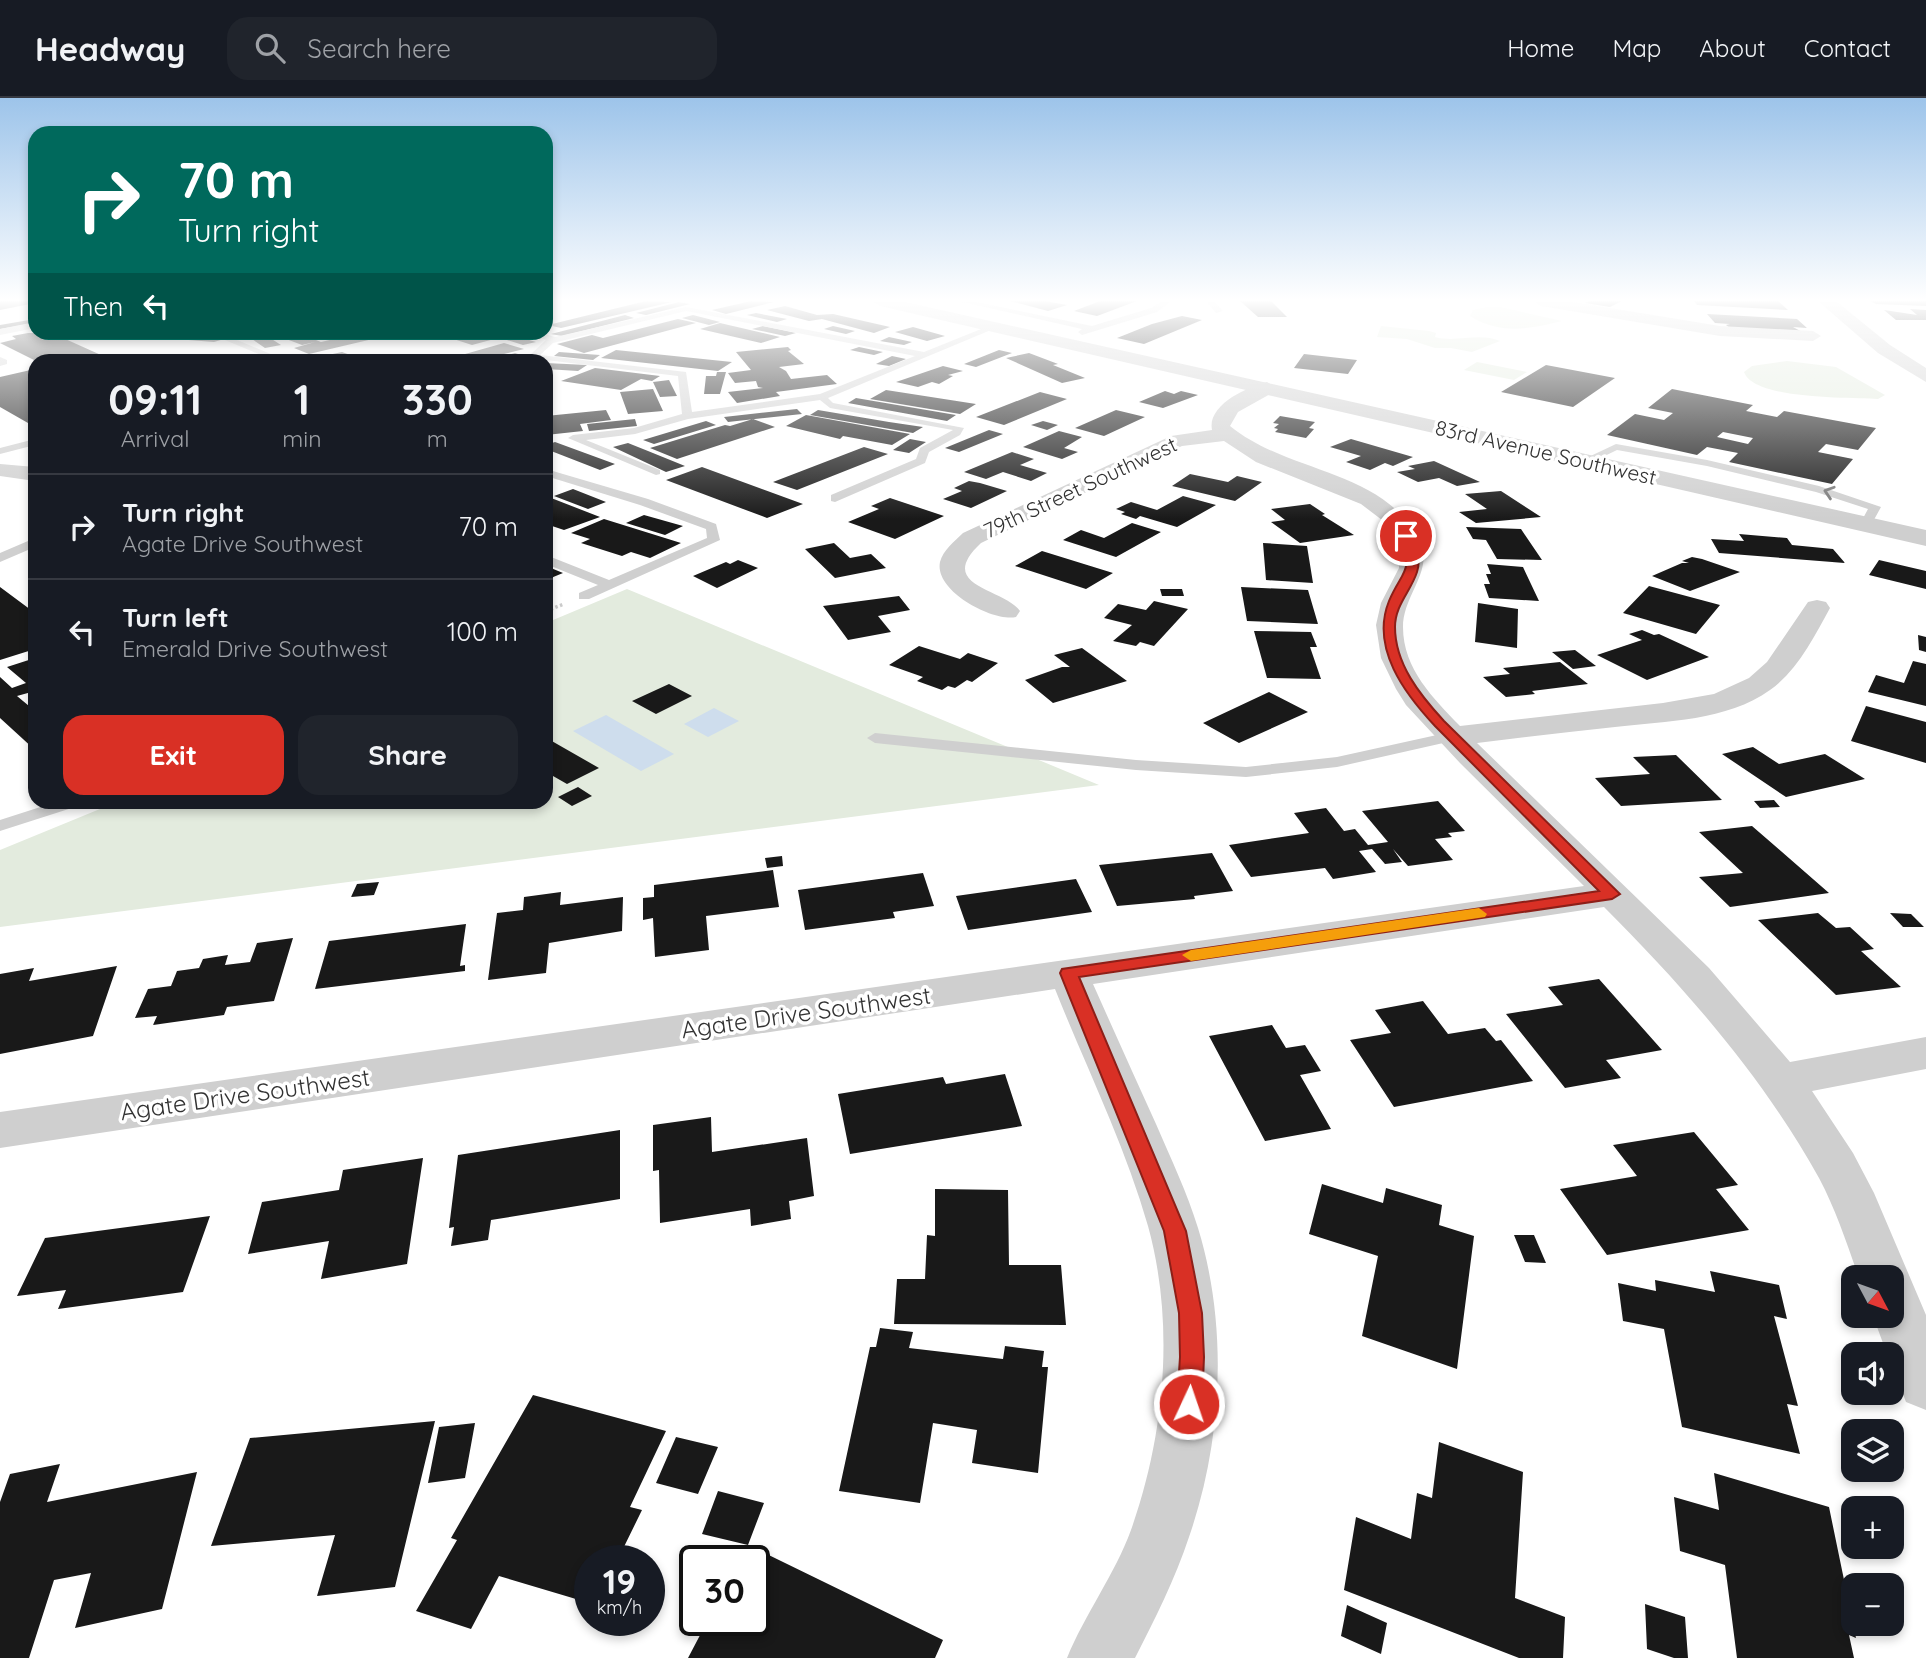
<!DOCTYPE html>
<html lang="en">
<head>
<meta charset="utf-8">
<style>
	:root { --surface:#171b24; --page:#20242c; --text:#f1f3f6; --muted:#9ea1a6; --line:#363941; --accent:#d93025 }
	body { margin:0; font-family:Quicksand,sans-serif; background:var(--page); color:var(--text); height:100vh; display:flex; flex-direction:column; font-size:26px; white-space:nowrap }
	* { box-sizing:border-box; margin:0 }
	p { font-size:23px; color:var(--muted) }
	.icon { flex:none; width:38px; height:38px; fill:none; stroke:currentColor; stroke-width:2; stroke-linecap:round; stroke-linejoin:round }
	.map { position:relative; flex:1; overflow:hidden }
	.sheet { position:absolute; left:28px; top:256px; width:525px; height:455px; display:flex; flex-direction:column; background:var(--surface); border-radius:21px; box-shadow:0 4px 10px #0003 }
	.sheet>* { flex:none }
	.hud { position:absolute; left:28px; top:28px; width:525px; height:214px; border-radius:21px; box-shadow:0 4px 10px #0003; background:#00695c; color:#fff; overflow:hidden }
	.needle { width:46px; rotate:131deg }
	.buttons { position:absolute; left:1841px; top:1167px; display:grid; gap:14px }
	.buttons a { display:grid; place-items:center; width:63px; height:63px; border-radius:14px; background:var(--surface); box-shadow:0 4px 10px #0003; font-size:35px }
	.speed { position:absolute; left:574px; top:1447px; display:flex; gap:14px; font-size:35px; font-weight:700; text-align:center }
	.speed>* { display:grid; place-content:center; width:91px; height:91px; border-radius:50%; background:var(--surface); box-shadow:0 4px 10px #0003; line-height:1 }
	.speed small { font-size:18px; font-weight:400 }
	.speed .limit { border:4px solid #111; border-radius:10px; background:#fff; color:#111 }
	.pin { position:absolute; display:grid; place-items:center; width:60px; height:60px; color:#fff; margin:-30px; border:4px solid #fff; border-radius:50%; box-shadow:0 2px 7px #0007 }
	.me { position:absolute; width:77px; margin:-38px; rotate:3deg; stroke-linejoin:round; filter:drop-shadow(0 0 5px #0008) }
	.turn { display:flex; align-items:center; gap:24px; height:147px; padding:0 35px; font-size:32px }
	.turn .icon { width:91px; height:91px; stroke-width:2.5 }
	.turn b { display:block; font-size:49px; line-height:60px }
	.then { display:flex; align-items:center; height:66px; padding:0 35px; background:#0003; gap:14px; font-size:26px }
	.eta { display:flex; justify-content:space-evenly; align-items:center; height:119px; text-align:center }
	.eta b { font-size:42px; font-weight:700; line-height:49px }
	.cta { display:flex; gap:14px; margin-top:auto; padding:14px 35px }
	.cta a { flex:1; height:80px; border-radius:21px; background:var(--accent); color:#fff; font-size:28px; font-weight:700; line-height:80px; text-align:center }
	.cta a+a { background:var(--page); color:var(--text) }
	ul { padding:0; list-style:none }
	li { display:flex; align-items:center; gap:21px; height:105px; padding:0 35px; border-top:2px solid var(--line) }
	li div { flex:1 }
	li b { display:block; font-size:26px }
	li em { font-style:normal }
	header { display:flex; align-items:center; gap:42px; box-sizing:border-box; height:98px; padding:0 35px; background:var(--surface); border-bottom:2px solid var(--line) }
	header strong { font-size:33px }
	nav { display:flex; gap:38px; margin-inline-start:auto; font-size:24px }
	.search { width:490px; height:63px; background:var(--page); display:flex; align-items:center; gap:18px; box-sizing:border-box; padding:0 24px; border-radius:21px; color:var(--muted); font-size:26px }
	.map>svg:first-child { display:block }
	.green { fill:#e3ebde }
	.water { fill:#cedded }
	.building { fill:#191919; fill-rule:evenodd }
	.lines { fill:none; stroke-linecap:round; stroke-linejoin:round }
	.path { stroke:#ccc; stroke-width:3.5; stroke-dasharray:2.5 2.5; stroke-linecap:butt }
	.service { fill:#cfcfcf; fill-rule:evenodd }
	.minor { fill:#cfcfcf; fill-rule:evenodd }
	.tertiary { fill:#cfcfcf; fill-rule:evenodd }
	.oneway { stroke:#797979 }
	.route { fill:#d93025; stroke:#8d1f18; stroke-width:2 }
	.slow { fill:#f59e0b }
	.labels { text-anchor:middle; dominant-baseline:central; stroke-width:7; stroke-linejoin:round; paint-order:stroke }
	.far-street-label { font-size:21px; fill:#323232; stroke:#fff }
	.street-label { font-size:24px; fill:#323232; stroke:#fff }
</style>
</head>
<body>
<header>
<strong>Headway</strong>
<div class="search"><svg class="icon" aria-label="search" viewBox="0 0 24 24"><circle cx="10" cy="10" r="6"/><path d="M15 15l6 6"/></svg>Search here</div>
<nav><a>Home</a><a>Map</a><a>About</a><a>Contact</a></nav>
</header>
<div class="map">
<svg width="1926" height="1560" viewBox="0 0 1926 1560">
	<rect width="100%" height="100%" fill="#fff"/>
	<path class="green" d="M1487 209H1500L1562 223C1530 231 1500 237 1470 218L1473 212Z
		M1381 228 1429 233 1436 235 1435 239C1457 245 1479 234 1500 243L1472 254 1451 250H1435L1407 241 1377 239Z
		M1787 263 1836 269 1885 297 1878 301C1850 299 1754 302 1744 274L1752 268Z
		M1477 264 1527 274 1514 282 1464 272Z
		M627 491 1099 687 0 829V752L117 704H546V525Z"/>
	<path class="water" d="M714 610 739 623 708 639 684 626Z
		M606 617 674 656 641 673 573 633Z"/>
	<path class="building" d="M0 203H35V205L0 212Z
		M646 203 672 204 561 230 548 227Z
		M751 203 774 204 726 216 712 212Z
		M1010 203H1046L1067 207 1048 213Z
		M1100 203H1137L1097 218 1074 213Z
		M1240 203H1271L1287 219H1258Z
		M1590 203H1622L1610 209 1585 205Z
		M1694 203H1778L1788 212 1697 207Z
		M1870 203H1926V208L1876 206Z
		M679 204 690 206 646 217 636 215Z
		M785 208 817 217 833 216 890 229 874 235 822 221 809 223 767 212Z
		M1910 211 1926 212V222H1896L1884 212 1917 217Z
		M756 215 787 221 777 224 747 217Z
		M1707 216 1797 221 1807 230 1793 229 1804 235 1731 231 1726 227 1730 226 1715 225Z
		M625 217 634 220 562 238 551 236Z
		M693 217 720 224 709 227 682 220Z
		M1182 218 1202 222 1144 246 1117 240 1152 226Z
		M35 221V225L0 231V227Z
		M678 221 696 225 584 255 557 246 592 237 603 240Z
		M720 225 780 239 761 245 700 231Z
		M763 228 796 235 785 238 752 231Z
		M833 228 855 233 846 236 824 231Z
		M913 229 945 238 927 243 895 234Z
		M197 234H244V235L214 244 176 241Z
		M281 234H296L321 244 364 234 394 236 309 256 294 250 315 244 302 247 273 236Z
		M478 234 498 240 472 247 435 235Z
		M505 234 516 238 536 244 523 247 485 235Z
		M28 235H52L112 262H34L0 245 16 241 12 238Z
		M267 238 281 247 265 250 252 241Z
		M889 239 912 244 904 247 880 243Z
		M504 245 524 251 480 262H444Z
		M788 249 791 252 788 253 804 266 779 269 786 273 791 281 827 277 837 286 776 294 780 298 737 305 728 294 763 290 758 289 756 283 735 285 728 275 751 272 736 254Z
		M859 249 883 254 874 257 850 252Z
		M616 252 732 264 718 273 601 260Z
		M999 252 1012 255 976 269 964 266Z
		M342 254 353 258 360 256 376 262H320L314 260Z
		M559 254 600 257 593 262 554 258Z
		M515 255 527 259 513 262H491Z
		M1029 255 1058 266 1053 267 1085 280 1062 285 1006 260Z
		M1304 256 1357 262 1348 276 1294 270Z
		M892 258 906 261 889 268 876 266Z
		M546 265 587 267 578 273 546 271Z
		M1546 267 1615 280 1573 309 1501 294Z
		M943 268 963 273 948 277 953 278 939 286 932 284 918 289 896 284Z
		M595 270 660 278 652 283 641 281 621 292 561 283Z
		M35 271 33 285 35 329 0 309V279Z
		M717 274H726L720 296H704L706 278H716Z
		M669 282 677 298 660 299 653 284Z
		M653 291 663 313 628 316 620 294Z
		M1672 291 1753 307 1746 313 1777 319 1784 313 1876 330 1858 352 1826 346 1818 354 1853 361 1832 386 1729 364 1738 355 1707 349 1697 357 1607 337 1635 316 1664 322 1673 315 1648 310ZM1723 334 1753 340 1748 346 1717 339Z
		M886 292 976 306 960 316 870 301Z
		M1165 293 1174 296 1181 293 1198 297 1163 310 1139 304Z
		M1040 294 1067 301 1004 327 976 319Z
		M856 300 956 317 947 323 848 305Z
		M797 311 802 316 728 324 724 319Z
		M606 312 611 322 580 326 583 333 546 337V318Z
		M818 312 889 324 923 329 913 335 810 317Z
		M1116 312 1145 319 1104 338 1075 330Z
		M806 317 910 336 892 347 843 338 840 341 786 328Z
		M1280 318 1315 324 1309 330 1314 331 1306 340 1275 334 1278 331 1274 330 1279 326 1273 325Z
		M635 321 637 328 589 333 587 326Z
		M753 321 775 329 677 361 650 350 725 327 730 328Z
		M706 323 716 327 654 346 643 342Z
		M1043 323 1058 327 1047 332 1031 327Z
		M989 332 1003 336 959 354 945 350Z
		M1059 333 1082 339 1064 350 1078 354 1062 361 1023 349Z
		M910 341 926 344 909 355 893 352Z
		M1351 341 1413 359 1393 368 1385 365 1370 372 1346 364 1361 358 1330 349Z
		M555 344 615 366 600 372 546 351V347Z
		M628 345 648 353 685 368 666 374 613 349Z
		M864 349 888 356 797 392 773 384Z
		M1012 354 1034 361 1020 367 1047 375 1031 383 1003 374 986 381 964 374Z
		M1434 363 1480 384 1457 388 1439 380 1418 384 1397 374 1415 371 1408 368Z
		M702 369 803 406 767 420 666 382Z
		M1190 376 1228 384 1237 378 1262 384 1235 403 1172 388Z
		M969 383 980 385 1007 393 971 410 943 401 962 393 954 390Z
		M573 391 606 404 588 411 554 398Z
		M1501 393 1541 419 1476 425 1459 414 1487 411 1465 396Z
		M546 398 600 419 564 432 546 426Z
		M1183 398 1216 407 1177 429 1140 418 1136 421 1121 416 1125 414 1116 411 1131 404 1157 412Z
		M890 400 944 418 895 441 848 424 879 411 871 408Z
		M1310 406 1325 416 1322 417 1354 437 1300 445 1271 424 1285 422 1271 411Z
		M644 417 683 428 665 437 626 425Z
		M604 421 681 445 650 460 631 454 622 458 581 445 590 441 571 435Z
		M1132 425 1161 434 1116 459 1063 442 1081 432 1104 440Z
		M1466 429 1521 431 1542 462 1497 461 1486 442 1473 441Z
		M1739 436 1787 440 1792 447 1833 451 1845 465 1719 455 1711 441 1744 443Z
		M834 445 850 460 871 456 886 470 835 480 805 451Z
		M1263 445 1307 448 1313 485 1266 482Z
		M1042 453 1113 475 1086 491 1015 468Z
		M1692 459 1702 461 1740 474 1690 493 1652 478 1682 465H1689L1682 463Z
		M738 462 758 470 717 490 693 478 726 464 730 466Z
		M1879 462 1926 473V491L1869 477Z
		M1487 466 1523 469 1539 503 1489 500 1484 486H1490L1486 476H1491Z
		M546 468 563 475 546 482Z
		M1649 488 1720 507 1696 536 1623 515Z
		M0 489 35 515V551L0 562Z
		M1241 489 1308 492 1318 526 1247 523Z
		M1160 491H1182L1184 498H1162Z
		M899 498 910 512 878 518 891 534 848 542 823 508Z
		M1154 503 1188 511 1154 548 1140 544 1136 548 1113 543 1132 527 1104 520 1118 506 1146 512Z
		M1478 505 1518 511 1517 550 1475 544Z
		M1642 532 1654 537 1659 536 1709 559 1647 582 1597 557 1642 542 1629 536Z
		M1254 533 1311 534 1317 549H1310L1321 581 1267 580Z
		M1918 537 1926 539V554L1919 552Z
		M919 548 960 561 968 555 998 565 972 584 967 582 955 590 948 588 942 592 917 583 923 579 889 567Z
		M1082 550 1127 583 1053 605 1025 582 1062 569H1070L1054 557Z
		M1575 552 1596 568 1573 571 1552 554Z
		M35 560V593L17 598 35 613V652L0 620V579L12 590 26 585 7 569Z
		M1913 563 1926 566V608L1868 594 1876 577 1904 585Z
		M1560 564 1588 586 1532 593 1535 596 1506 599 1483 579 1510 576 1503 570Z
		M669 586 692 598 656 616 632 603Z
		M1269 594 1308 614 1239 645 1203 625Z
		M1866 608 1926 624V665L1851 643Z
		M550 642 599 670 567 686 546 674V644Z
		M1753 649 1779 666 1825 656 1865 681 1786 699 1722 656Z
		M1676 657 1722 702 1621 708 1595 680 1650 676 1633 659Z
		M578 689 592 698 572 708 558 699Z
		M1774 702 1780 709 1760 710 1754 703Z
		M1438 703 1465 733 1448 735 1452 739 1435 741 1453 762 1408 768 1393 751 1402 764 1385 766 1372 751 1359 753 1376 774 1333 781 1325 770 1251 779 1229 747 1309 735 1294 715 1326 710 1344 733 1355 731 1368 747 1388 744 1362 713Z
		M1752 728 1829 795 1730 809 1699 779 1743 775 1699 734Z
		M1212 755 1233 793 1194 798 1195 801 1117 808 1099 767Z
		M782 758 783 768 767 770 765 760Z
		M773 772 779 809 706 818 709 852 655 859 653 820 643 822V800L654 799V787Z
		M923 775 934 808 893 814 895 820 805 832 798 792Z
		M1076 781 1092 814 968 832 956 798Z
		M379 784 374 797 351 799 357 786Z
		M561 794 560 807 623 799 622 833 549 845 546 875 488 882 497 815 523 812 524 799Z
		M1818 815 1836 830 1850 829 1874 851 1861 853 1901 889 1836 897 1758 822Z
		M1890 815 1911 816 1924 829H1903Z
		M466 826 460 868 465 867V873L315 891 329 843Z
		M293 840 274 903 227 909 224 917 153 927 157 918 135 920 148 891 171 888 177 873 199 870 203 861 228 857 225 867 250 864 257 845Z
		M117 868 93 938 0 956V876L34 870 29 883Z
		M1599 881 1662 952 1606 962 1621 980 1565 990 1506 916 1563 907 1548 889Z
		M1423 903 1448 936 1485 930 1496 943 1501 942 1533 983 1394 1009 1350 942 1391 935 1375 912Z
		M1272 927 1286 950 1305 947 1321 973 1300 977 1331 1031 1265 1043 1209 938Z
		M1005 976 1022 1028 850 1056 838 996 943 979 946 986Z
		M711 1019 712 1054 807 1040 814 1098 789 1103 791 1121 751 1128 750 1111 660 1125 659 1072 653 1073V1027Z
		M620 1032V1101L491 1122 488 1142 451 1148 454 1129 449 1130 458 1057Z
		M1694 1034 1738 1087 1716 1091 1749 1132 1607 1157 1560 1091 1637 1078 1613 1047Z
		M423 1060 407 1166 321 1181 329 1143 248 1156 262 1104 339 1092 343 1072Z
		M1322 1086 1383 1105 1386 1090 1442 1107 1439 1127 1474 1138 1457 1271 1362 1238 1378 1158 1309 1136Z
		M935 1091 1008 1092 1009 1167H1061L1066 1227 894 1226 897 1181H925L927 1137 935 1138Z
		M210 1118 183 1194 58 1211 66 1192 17 1198 45 1140Z
		M1514 1137H1534L1546 1165 1525 1164Z
		M1710 1173 1779 1187 1787 1221 1774 1218 1798 1308 1787 1306 1800 1356 1682 1329 1664 1231 1623 1223 1618 1185 1656 1193 1655 1182 1715 1194Z
		M880 1230 913 1234 909 1250 1003 1261 1005 1248 1044 1253 1042 1269H1048L1038 1375 972 1365 977 1332 933 1325 920 1405 839 1393 870 1249H876Z
		M533 1297 666 1333 630 1409 642 1412 618 1461 608 1459 606 1463H590V1497L586 1504 499 1478 471 1531 416 1513 457 1442 451 1440Z
		M435 1323 395 1489 317 1498 335 1437 211 1448 250 1340Z
		M475 1325 465 1380 428 1385 439 1329Z
		M676 1339 718 1349 698 1396 656 1385Z
		M1439 1344 1523 1374 1515 1500 1565 1519 1563 1560H1519L1344 1492 1356 1419 1411 1441 1417 1395 1432 1400Z
		M60 1366 47 1404 197 1374 162 1511 75 1530 91 1475 54 1482 29 1560H0V1404L10 1376Z
		M1714 1375 1829 1409 1856 1540 1849 1537 1854 1560H1737L1725 1467 1680 1453 1674 1399 1719 1412Z
		M718 1393 764 1405 748 1447 702 1436Z
		M750 1448 943 1542 935 1560H688L708 1522H754V1463H741Z
		M1645 1506 1685 1519 1688 1560H1674L1647 1551Z
		M1347 1507 1387 1525 1381 1556 1341 1538Z"/>
	<g class="lines">
		<path class="path" d="M546 513 564 506"/>
		<path class="service" d="M958 203H972L1092 228 1151 210 1163 203H1172L1157 214 1082 237 1078 234 1082 231Z
			M1206 203H1214L1223 213 1216 215Z
			M686 209 924 254 991 227 998 229 828 300 833 305 964 330 960 337 929 354 925 365 835 404 831 403V397L916 361 920 350 953 332 830 310 820 302 688 321 635 336 586 342 660 372V376L656 377 568 340 573 337 634 330 682 316 678 278 546 262H515L530 257 546 242 522 234H538L555 239ZM686 213 915 258 820 296 692 314 686 274 540 257 553 245Z
			M35 224V230L0 237V231Z
			M242 234H256L237 242 285 262H273L225 242Z
			M0 259 7 262V266L0 268Z
			M35 341V347L0 356V350Z
			M1616 346 1707 362 1819 388 1881 409 1870 429 1866 430 1860 426 1868 411 1816 394 1707 368 1617 352 1590 365 1580 363Z
			M546 371 648 401 716 426 720 442 589 501H579V495L598 487 546 466V457L609 482 707 440 706 431 640 407 546 378Z
			M35 414V436L29 432V418Z
			M35 440V449L0 464V455Z
			M1455 633 1461 635 1463 638 1461 641 1337 669 1246 679 1136 672 875 645 867 640 875 635 1136 662 1246 669 1337 659Z
			M56 704H81L78 708 0 733V722Z"/>
		<path class="minor" d="M1533 203H1567L1720 228 1813 233 1821 238 1813 243 1720 238 1541 208Z
			M1267 284 1276 290 1274 294 1238 314 1230 328C1286 374 1375 371 1416 435 1439 470 1403 494 1403 529 1403 571 1434 601 1460 628L1663 605 1714 596 1749 580 1767 564 1808 504 1817 502 1826 504 1830 510C1814 539 1798 572 1770 592 1727 623 1666 623 1615 629 1569 634 1523 639 1477 645L1709 870 1790 964 1926 939V971L1812 993 1853 1055 1874 1095 1926 1217V1312L1906 1304 1892 1268V1256H1887L1873 1218H1892V1180H1859C1847 1146 1836 1112 1819 1080 1763 979 1686 891 1604 809L1093 886C1114 933 1135 980 1156 1026 1171 1061 1187 1094 1198 1130 1228 1228 1223 1341 1189 1439 1175 1481 1155 1521 1135 1560H1067C1085 1516 1115 1476 1131 1432 1165 1336 1175 1226 1148 1128 1125 1047 1086 969 1055 891L0 1050V1014L1584 788 1460 665 1406 607 1396 591 1381 560 1376 527 1381 505 1399 470V450L1394 438 1382 422 1361 406 1256 364 1224 343 1182 348 981 445C934 489 1004 490 1020 513L1016 519C993 524 934 493 940 464 943 452 955 443 963 435L1171 338 1212 332C1207 307 1247 289 1267 284Z
			M0 366 35 369V383L0 378Z"/>
		<path class="tertiary" d="M872 203H901L1926 432V448L880 208Z
			M1818 203H1836L1890 247 1926 270V284L1878 255Z"/>
	</g>
	<defs><path id="oneway-chevron" d="M-2-3.5L2.5 0L-2 3.5" fill="none" stroke-width="1.6" stroke-linecap="round" stroke-linejoin="round" transform="scale(1.75)"/></defs>
	<use class="oneway" href="#oneway-chevron" transform="translate(1829 394) rotate(-162)"/>
	<linearGradient id="sky" x2="0" y2="1"><stop stop-color="#9dc4ea"/><stop offset="0.48" stop-color="#fff"/><stop offset="1" stop-color="#fff" stop-opacity="0"/></linearGradient>
	<rect width="1926" height="421" fill="url(#sky)"/>
	<path class="route" d="M1406 435C1417 440 1421 462 1417 474 1411 493 1395 507 1395 529 1395 566 1420 597 1444 623L1620 796 1612 801 1079 879 1186 1133 1202 1215 1204 1259 1202 1306 1198 1315 1189 1318 1181 1315 1177 1306 1180 1259 1179 1215 1164 1133 1060 875 1062 871 1599 793 1435 628C1405 596 1370 550 1389 503 1402 472 1414 475 1401 438Z"/>
	<path class="slow" d="M1479 810 1487 816 1485 819 1191 863 1182 857 1191 852Z"/>
	<g class="labels">
		<g class="far-street-label">
			<text transform="translate(1546 354) rotate(13)">83rd Avenue Southwest</text>
			<text transform="translate(1080 389) rotate(-25)">79th Street Southwest</text>
		</g>
		<g class="street-label">
			<text transform="translate(806 914) rotate(-8)">Agate Drive Southwest</text>
			<text transform="translate(245 996) rotate(-8)">Agate Drive Southwest</text>
		</g>
	</g>
</svg>
<div class="buttons">
<a><svg class="needle" viewBox="-14 -14 28 28"><path d="M0-13l5 13h-10z" fill="#e53935"/><path d="M0 13l5-13h-10z" fill="#9ea1a6"/></svg></a>
<a><svg class="icon" aria-label="sound" viewBox="0 0 24 24"><path d="M4 9h4l5-4v14l-5-4H4zM17 9q2 3 0 6"/></svg></a>
<a><svg class="icon" aria-label="layers" viewBox="0 0 24 24"><path d="M12 4l9 5-9 5-9-5zM3 14l9 5 9-5"/></svg></a>
<a>+</a>
<a>−</a>
</div>
<div class="speed"><div>19<small>km/h</small></div><div class="limit">30</div></div>
<div class="pin" style="left:1406px;top:438px;background:#d93025"><svg class="icon" aria-label="arrive" viewBox="0 0 24 24"><path d="M6 21V4h12l-3 4 3 4H6"/></svg></div>
<svg class="me" style="left:1189px;top:1306px" viewBox="-20 -20 40 40"><circle r="17" fill="#d93025" stroke="#fff" stroke-width="3"/><path d="M0-11L8 9 0 5-8 9z" fill="#fff"/></svg>
<div class="hud">
<div class="turn"><svg class="icon" aria-label="right" viewBox="0 0 24 24"><path d="M7 20v-9h11M14 6l5 5-5 5"/></svg><div><b>70 m</b>Turn right</div></div>
<div class="then">Then<svg class="icon" aria-label="left" viewBox="0 0 24 24"><path d="M17 20v-9H6M10 6l-5 5 5 5"/></svg></div>
</div>
<section class="sheet">
<div class="eta">
<div><b>09:11</b><p>Arrival</p></div>
<div><b>1</b><p>min</p></div>
<div><b>330</b><p>m</p></div>
</div>
<ul>
<li><svg class="icon" aria-label="right" viewBox="0 0 24 24"><path d="M7 20v-9h11M14 6l5 5-5 5"/></svg><div><b>Turn right</b><p>Agate Drive Southwest</p></div><em>70 m</em></li>
<li><svg class="icon" aria-label="left" viewBox="0 0 24 24"><path d="M17 20v-9H6M10 6l-5 5 5 5"/></svg><div><b>Turn left</b><p>Emerald Drive Southwest</p></div><em>100 m</em></li>
</ul>
<div class="cta"><a>Exit</a><a>Share</a></div>
</section>
</div>
</body>
</html>
